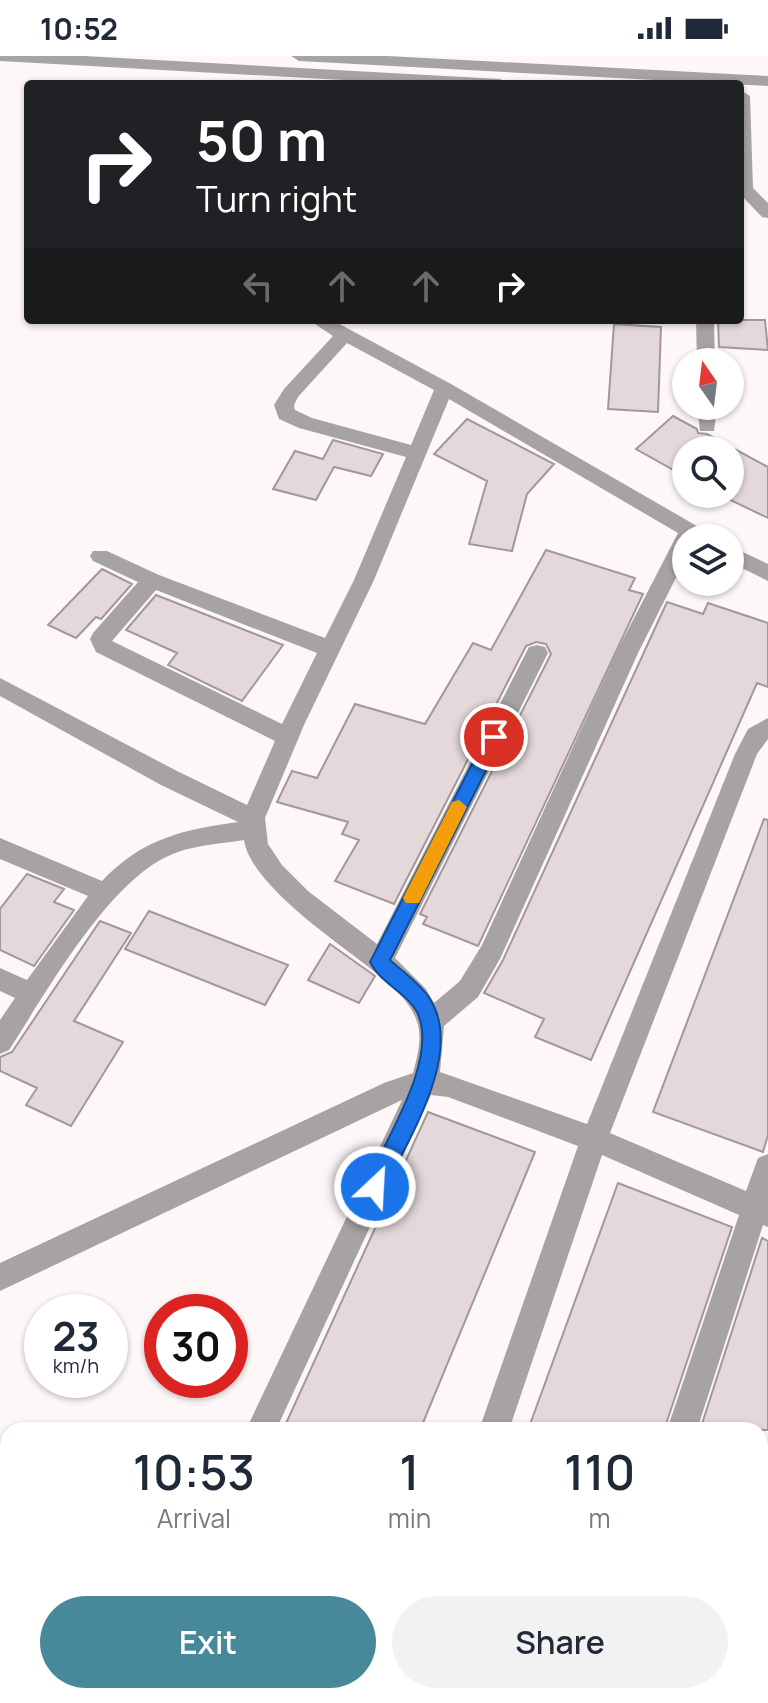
<!DOCTYPE html>
<html lang="en">
<head>
<meta charset="utf-8">
<style>
	:root { --surface:#fff; --page:#f2f2f3; --text:#1f2937; --muted:#747a83; --accent:#47889a }
	body { margin:0; font-family:Manrope,sans-serif; background:var(--page); color:var(--text); height:100vh; display:flex; flex-direction:column; font-size:30px; white-space:nowrap }
	* { box-sizing:border-box; margin:0 }
	p { font-size:26px; color:var(--muted) }
	.icon { flex:none; width:44px; height:44px; fill:none; stroke:currentColor; stroke-width:2; stroke-linecap:round; stroke-linejoin:round }
	.map { position:relative; flex:1; overflow:hidden }
	.sheet { position:absolute; left:0px; top:1366px; width:768px; height:282px; display:flex; flex-direction:column; background:var(--surface); border-radius:24px 24px 0 0; box-shadow:0 2px 6px #0004 }
	.sheet>* { flex:none }
	.banner { position:absolute; left:24px; top:24px; width:720px; height:244px; border-radius:8px; box-shadow:0 2px 6px #0004; background:#202124; color:#fff; overflow:hidden }
	.needle { width:52px; rotate:346deg }
	.fabs { position:absolute; left:672px; top:292px; display:grid; gap:16px }
	.fabs a { display:grid; place-items:center; width:72px; height:72px; border-radius:50%; background:var(--surface); box-shadow:0 2px 6px #0004; font-size:40px }
	.speed { position:absolute; left:24px; top:1238px; display:flex; gap:16px; font-size:40px; font-weight:700; text-align:center }
	.speed>* { display:grid; place-content:center; width:104px; height:104px; border-radius:50%; background:var(--surface); box-shadow:0 2px 6px #0004; line-height:1 }
	.speed small { font-size:20px; font-weight:400 }
	.speed .limit { border:12px solid #d22; background:#fff; color:#111 }
	.pin { position:absolute; display:grid; place-items:center; width:68px; height:68px; color:#fff; margin:-34px; border:4px solid #fff; border-radius:50%; box-shadow:0 2px 8px #0007 }
	.me { position:absolute; width:88px; margin:-44px; rotate:25deg; stroke-linejoin:round; filter:drop-shadow(0 0 6px #0008) }
	.turn { display:flex; align-items:center; gap:28px; height:168px; padding:0 40px; font-size:36px }
	.turn .icon { width:104px; height:104px; stroke-width:2.5 }
	.turn b { display:block; font-size:56px; line-height:68px }
	.lanes { display:flex; align-items:center; height:76px; padding:0 40px; background:#0003; justify-content:center; gap:40px; direction:ltr }
	.lanes .off { opacity:.35 }
	.eta { display:flex; justify-content:space-evenly; align-items:center; height:136px; text-align:center }
	.eta b { font-size:48px; font-weight:600; line-height:56px }
	.action { display:flex; gap:16px; margin-top:auto; padding:16px 40px }
	.action a { flex:1; height:92px; border-radius:48px; background:var(--accent); color:#fff; font-size:32px; font-weight:600; line-height:92px; text-align:center }
	.action a+a { background:var(--page); color:var(--text) }
	.status { display:flex; justify-content:space-between; align-items:center; height:56px; padding:0 40px; background:var(--surface); direction:ltr }
	.status svg { height:22px; fill:currentColor }
	.map>svg:first-child { display:block }
	.building { fill:#e4d8da; stroke:#a39899; stroke-width:2 }
	.lines { fill:none; stroke-linecap:round; stroke-linejoin:round }
	.minor { fill:#a8a3a3; fill-rule:evenodd }
	.route { fill:#1a73e8; stroke:#114b97; stroke-width:2 }
	.slow { fill:#f59e0b }
</style>
</head>
<body>
<div class="status"><b>10:52</b><svg viewBox="0 0 49 12"><path d="M0 12V9h3v3zM5 12V6h3v6zM10 12V3h3v9zM15 12V0h3v12zM26 1h20v11H26zM47 4h2v5h-2z"/></svg></div>
<div class="map">
<svg width="768" height="1647" viewBox="0 0 768 1647">
	<rect width="100%" height="100%" fill="#fef7f8"/>
	<path class="building" d="M718 264H765L768 294 719 291Z
		M614 268 661 271 658 356 608 353Z
		M673 360 697 373 698 377 707 378 768 411V462L718 438H730V394H686V421L636 393Z
		M467 363 554 408 527 438 512 495 469 488 487 425 434 398Z
		M333 384 383 398 371 420 334 411 316 444 273 433 295 395 323 403Z
		M546 494 635 522 629 534 643 538 478 890 423 868 427 861 420 858 551 598 546 588 536 586 526 590 394 848 335 825 359 784 342 778 348 766 277 746 292 715 317 722 355 648 425 668 473 587 491 594Z
		M102 513 132 528 101 563 96 561 76 582 48 569Z
		M156 539 283 589 242 645 168 609 177 597 126 574Z
		M667 546 703 558 708 547 768 567V631L757 627 591 1004 535 981 544 963 484 937 503 904Z
		M764 763 768 764V1079L763 1096 653 1056Z
		M27 818 64 833 54 846 74 854 34 910 0 894V853Z
		M149 855 288 909 265 949 125 893Z
		M100 865 131 877 74 965 123 986 71 1070 26 1049 37 1032 0 1015V1001L12 996Z
		M330 888 375 920 359 947 308 924Z
		M428 1056 535 1096 420 1374H283Z
		M618 1127 732 1171 664 1374H528Z
		M762 1182 768 1185V1374H700Z"/>
	<g class="lines">
		<path class="minor" d="M0 0H84L500 23 508 28H415L0 5Z
			M291 0H387L768 20V30L299 5Z
			M742 35 750 40 753 132 768 147V162L762 161 740 138Z
			M309 264H332L451 328 709 477 712 482H686V502L639 595 500 903 478 941 444 970 440 1016 587 1068 735 698 748 673 768 662V683L757 698 610 1077 746 1135 758 1102 768 1098V1171L763 1169 697 1374H667L739 1159 602 1099 509 1374H479L578 1090 448 1041 431 1039 276 1374H246L402 1044 0 1235V1207L384 1027 413 1017C417 1002 422 984 418 969 412 945 389 928 371 913 337 886 250 828 244 784 219 788 190 789 166 801 105 831 46 937 9 994L0 998V964L15 942 0 935V912L27 924 88 840 0 803V782L102 825C143 782 182 774 238 766L161 729 0 640V622L177 715 247 749 275 685 96 596 90 583 93 577 138 526 93 505 90 500 93 495H107L159 519 325 582 354 524 406 401 299 372 279 363 274 349 284 333 333 280ZM347 287 434 334 411 389 312 362 295 354 294 349 298 341ZM449 343 678 477 617 595 482 889 460 925 434 947 426 933 395 902 548 597 545 591 537 589 529 591 377 888 308 835 282 809 268 788 265 762 304 669 374 524ZM156 534 317 597 282 668 112 585Z
			M696 264H714L715 306H697Z
			M697 350H717L714 375H700Z
			M730 490 768 508V525L730 506Z
			M121 1640H153L150 1647H118Z
			M386 1640H418L416 1647H384Z
			M579 1640H611L609 1647H577Z"/>
	</g>
	<path class="route" d="M494 675 503 681 390 904C403 916 421 928 430 943 465 998 406 1086 382 1138L375 1141 368 1138 365 1131C383 1087 440 1003 417 956 406 936 380 927 370 906L488 677Z"/>
	<path class="slow" d="M459 744 467 751 419 847H406L403 842 406 836 452 746Z"/>
</svg>
<div class="fabs">
<a><svg class="needle" viewBox="-14 -14 28 28"><path d="M0-13l5 13h-10z" fill="#e53935"/><path d="M0 13l5-13h-10z" fill="#747a83"/></svg></a>
<a><svg class="icon" aria-label="search" viewBox="0 0 24 24"><circle cx="10" cy="10" r="6"/><path d="M15 15l6 6"/></svg></a>
<a><svg class="icon" aria-label="layers" viewBox="0 0 24 24"><path d="M12 4l9 5-9 5-9-5zM3 14l9 5 9-5"/></svg></a>
</div>
<div class="speed"><div>23<small>km/h</small></div><div class="limit">30</div></div>
<div class="pin" style="left:494px;top:681px;background:#d93025"><svg class="icon" aria-label="arrive" viewBox="0 0 24 24"><path d="M6 21V4h12l-3 4 3 4H6"/></svg></div>
<svg class="me" style="left:375px;top:1131px" viewBox="-20 -20 40 40"><circle r="17" fill="#1a73e8" stroke="#fff" stroke-width="3"/><path d="M0-11L8 9 0 5-8 9z" fill="#fff"/></svg>
<div class="banner">
<div class="turn"><svg class="icon" aria-label="right" viewBox="0 0 24 24"><path d="M7 20v-9h11M14 6l5 5-5 5"/></svg><div><b>50 m</b>Turn right</div></div>
<div class="lanes"><svg class="icon off" aria-label="left" viewBox="0 0 24 24"><path d="M17 20v-9H6M10 6l-5 5 5 5"/></svg><svg class="icon off" aria-label="ahead" viewBox="0 0 24 24"><path d="M12 20V5M6 11l6-6 6 6"/></svg><svg class="icon off" aria-label="ahead" viewBox="0 0 24 24"><path d="M12 20V5M6 11l6-6 6 6"/></svg><svg class="icon" aria-label="right" viewBox="0 0 24 24"><path d="M7 20v-9h11M14 6l5 5-5 5"/></svg></div>
</div>
<section class="sheet">
<div class="eta">
<div><b>10:53</b><p>Arrival</p></div>
<div><b>1</b><p>min</p></div>
<div><b>110</b><p>m</p></div>
</div>
<div class="action"><a>Exit</a><a>Share</a></div>
</section>
</div>
</body>
</html>
